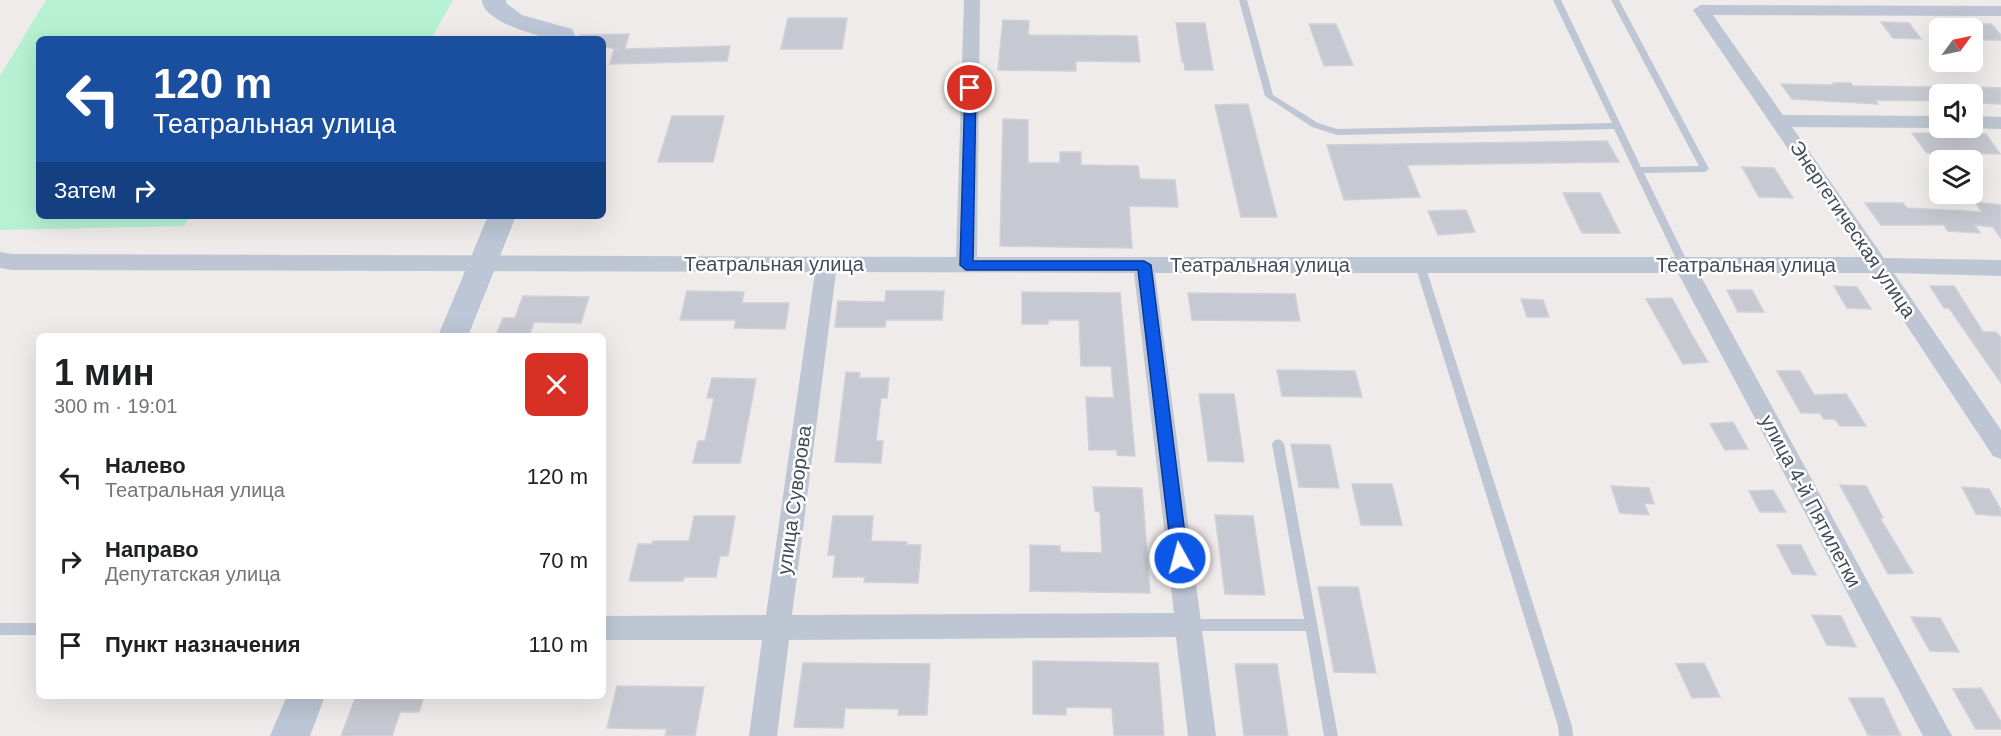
<!DOCTYPE html>
<html lang="ru">
<head>
<meta charset="utf-8">
<style>
	:root { --surface:#fff; --page:#f2f2f2; --text:#202124; --muted:#757577 }
	body { margin:0; font-family:Arial,sans-serif; background:var(--page); color:var(--text); height:100vh; display:flex; flex-direction:column; font-size:22px; white-space:nowrap }
	* { box-sizing:border-box; margin:0 }
	p { font-size:20px; color:var(--muted) }
	.icon { flex:none; width:33px; height:33px; fill:none; stroke:currentColor; stroke-width:2; stroke-linecap:round; stroke-linejoin:round }
	.map { position:relative; flex:1; overflow:hidden }
	.details { position:absolute; left:36px; top:333px; width:570px; height:366px; display:flex; flex-direction:column; background:var(--surface); border-radius:9px; box-shadow:0 6px 24px #0002 }
	.details>* { flex:none }
	.top-card { position:absolute; left:36px; top:36px; width:570px; height:183px; border-radius:9px; box-shadow:0 6px 24px #0002; background:#1a4fa0; color:#fff; overflow:hidden }
	.needle { width:39px; rotate:57deg }
	.fabs { position:absolute; left:1929px; top:18px; display:grid; gap:12px }
	.fabs a { display:grid; place-items:center; width:54px; height:54px; border-radius:9px; background:var(--surface); box-shadow:0 6px 24px #0002; font-size:30px }
	.pin { position:absolute; display:grid; place-items:center; width:51px; height:51px; color:#fff; margin:-26px; border:3px solid #fff; border-radius:50%; box-shadow:0 2px 6px #0007 }
	.me { position:absolute; width:66px; margin:-33px; rotate:353deg; stroke-linejoin:round; filter:drop-shadow(0 0 4px #0008) }
	.turn { display:flex; align-items:center; gap:21px; height:126px; padding:0 18px; font-size:27px }
	.turn .icon { width:78px; height:78px; stroke-width:2.5 }
	.turn b { display:block; font-size:42px; line-height:51px }
	.then { display:flex; align-items:center; height:57px; padding:0 18px; background:#0003; gap:12px; font-size:22px }
	.round { display:grid; place-items:center; flex:none; width:63px; height:63px; border-radius:9px; background:var(--page) }
	.summary { display:flex; align-items:center; justify-content:space-between; height:102px; padding:0 18px }
	h1 { font-size:36px; font-weight:700; line-height:45px }
	ul { padding:0; list-style:none }
	li { display:flex; align-items:center; gap:18px; height:84px; padding:0 18px }
	li div { flex:1 }
	li b { display:block; font-size:22px }
	li em { font-style:normal }
	.map>svg:first-child { display:block }
	.green { fill:#b5f1d2 }
	.building { fill:#c7c9d2; stroke:#cfd0d8; stroke-width:1.5 }
	.lines { fill:none; stroke-linecap:round; stroke-linejoin:round }
	.lane { fill:#bdc6d2; fill-rule:evenodd }
	.street { fill:#bdc6d2; fill-rule:evenodd }
	.secondary { fill:#bcc6d6; fill-rule:evenodd }
	.route { fill:#0d57e6; stroke:#083996; stroke-width:1.5 }
	.labels { text-anchor:middle; dominant-baseline:central; stroke-width:5; stroke-linejoin:round; paint-order:stroke }
	.street-label { font-size:20px; fill:#434d5a; stroke:#fff }
</style>
</head>
<body>
<div class="map">
<svg width="2001" height="736" viewBox="0 0 2001 736">
	<rect width="100%" height="100%" fill="#efebeb"/>
	<path class="green" d="M46 0H453L431 39H39V216H190L184 226 0 230V76Z"/>
	<path class="building" d="M788 18H847L842 49H781Z
		M1003 20 1029 21 1028 35 1137 36 1140 62 1076 61V71L998 70Z
		M1881 22 1909 23 1921 39 1893 38Z
		M1176 23H1205L1213 70H1185L1184 62H1182Z
		M1309 24H1336L1353 65 1324 66Z
		M1968 24H1991L2001 35V40H1982Z
		M629 34 625 49 730 46 727 61 610 64 614 49H621L603 47V39H579L580 35Z
		M1833 83H1851L1853 86 1940 87V101L1876 100 1878 104 1792 99 1781 84 1835 85Z
		M1971 87 2001 88V104L1983 103Z
		M1248 104 1277 217H1241L1215 105Z
		M672 116H724L713 162H658Z
		M1003 119 1028 120V163H1060V152H1081V165L1138 166 1140 179 1175 180 1178 207 1129 206 1132 248 1000 246Z
		M1912 133 1986 134 2000 154 1927 153Z
		M1607 141 1619 162 1407 165 1420 197 1344 200 1327 145Z
		M1742 167 1774 168 1793 198 1759 197Z
		M1563 193H1600L1620 233H1582Z
		M1975 202 2001 205V238L1993 227 1975 225 1980 233 1948 231 1944 225H1881L1865 203H1903L1907 208 1982 212Z
		M1466 210 1475 232 1438 235 1428 211Z
		M1834 286 1857 287 1871 309 1847 308Z
		M1930 286H1954L1983 332H1996L2001 338V383L1949 308H1944Z
		M1727 290H1752L1764 312H1738Z
		M687 291 744 292 742 303H789L785 329 734 328 736 320H680Z
		M886 291H944L942 320H886L885 327H835L838 301 885 302Z
		M1022 292 1120 293 1135 456 1117 455V450H1089L1086 397 1114 398 1111 366H1081L1079 320H1048V324H1022Z
		M1188 293 1295 294 1300 321 1192 320Z
		M523 296 589 297 581 323 534 322 529 336H496L503 318H515Z
		M1672 298 1693 337 1708 362 1683 364 1646 299Z
		M1521 299 1543 300 1549 317H1527Z
		M1277 370 1355 371 1362 397 1282 396Z
		M1777 371H1800L1814 395 1846 394 1866 426H1840L1835 419H1824L1820 413H1801Z
		M846 372 860 373 859 378H889L887 398H881L876 441H883L881 463 835 462Z
		M712 378 756 379 740 463H693L698 441H705L714 398H707Z
		M1199 394H1234L1244 462 1208 461Z
		M1733 422 1748 449 1725 450 1710 424Z
		M1291 444 1330 445 1339 488 1299 487Z
		M1352 484H1392L1402 525H1361Z
		M1840 485 1866 486 1883 518H1880L1913 573 1888 574Z
		M1611 486 1649 488 1654 504 1644 503 1649 515 1620 513Z
		M1093 487 1142 488 1150 593 1030 591V545L1060 546V552L1102 553 1100 512 1095 511Z
		M1962 487 1989 489 2001 510V516L1976 514Z
		M1773 490 1786 512H1760L1749 491Z
		M1215 515 1253 516 1265 595 1225 594Z
		M694 516H735L728 556H720L716 577H684L683 581H629L638 544H652L653 541H689Z
		M833 516H873L871 541 907 542 906 545H921L918 583 864 582 865 577H833L835 555H828Z
		M1777 545H1801L1816 575 1792 574Z
		M1318 587H1358L1376 673 1334 672Z
		M1812 615 1841 616 1856 647 1827 645Z
		M1911 617 1940 618 1959 652 1930 651Z
		M1033 661 1158 663 1164 736H1114L1112 708 1066 707V715L1033 714Z
		M803 663 930 664 927 715H898L899 709 845 708 843 728 794 727Z
		M1704 663 1720 697 1692 698 1676 664Z
		M1235 664H1277L1288 736H1244Z
		M617 686 704 687 695 736H665L667 729 607 728Z
		M1981 688 2001 722V729H1976L1953 689Z
		M356 696H424L419 712H400L392 736H341Z
		M1849 698H1883L1901 736 1868 735Z"/>
	<g class="lines">
		<path class="lane" d="M1239 0H1247L1273 95 1318 123 1337 129 1612 123 1553 0H1561L1641 167 1699 166 1611 0H1619L1709 169 1705 172 1644 173 1689 265 1687 268 1684 269 1679 265 1614 129 1337 135 1312 127 1265 96Z
			M1420 261 1425 265 1572 726 1573 736H1559L1558 726 1415 265Z
			M1278 439 1282 441 1284 444 1338 736H1324L1306 631H1188L1184 629 1182 625 1184 621 1188 619H1304L1272 444 1274 441Z
			M0 623H39V635H0Z"/>
		<path class="street" d="M964 0H980L977 257H1862L1693 10 1701 5 2001 6V16L1713 15 1783 115 1940 116V128H1942H1940L1792 127 1884 258 2001 260V276L1894 273 2001 430V459L1993 456 1872 273H1699L1952 736H1923L1678 273H1155L1216 736H1188L1176 637 789 640 777 736H749L762 640H603V616L766 615 815 272 12 270 0 268V252L12 254 956 257ZM836 272 1134 273 1174 613 792 615Z
			M1972 116 2001 117V129L1970 128H1972Z"/>
		<path class="secondary" d="M482 0H506V3L522 15 572 29 577 39C570 39 560 40 553 39 536 36 482 21 482 0Z
			M488 216H516L468 336H438Z
			M287 696H325L310 736H270Z"/>
	</g>
	<path class="route" d="M970 85 976 88 973 261H1144L1151 265 1188 558 1185 563 1180 565 1174 563 1172 558 1138 270H966L960 265 965 88Z"/>
	<g class="labels">
		<g class="street-label">
			<text transform="translate(1853 229) rotate(56)">Энергетическая улица</text>
			<text x="774" y="264">Театральная улица</text>
			<text x="1260" y="265">Театральная улица</text>
			<text x="1746" y="265">Театральная улица</text>
			<text transform="translate(794 500) rotate(-82)">улица Суворова</text>
			<text transform="translate(1811 501) rotate(62)">улица 4-й Пятилетки</text>
		</g>
	</g>
</svg>
<div class="fabs">
<a><svg class="needle" viewBox="-14 -14 28 28"><path d="M0-13l5 13h-10z" fill="#e53935"/><path d="M0 13l5-13h-10z" fill="#757577"/></svg></a>
<a><svg class="icon" aria-label="sound" viewBox="0 0 24 24"><path d="M4 9h4l5-4v14l-5-4H4zM17 9q2 3 0 6"/></svg></a>
<a><svg class="icon" aria-label="layers" viewBox="0 0 24 24"><path d="M12 4l9 5-9 5-9-5zM3 14l9 5 9-5"/></svg></a>
</div>
<div class="pin" style="left:970px;top:88px;background:#d93025"><svg class="icon" aria-label="arrive" viewBox="0 0 24 24"><path d="M6 21V4h12l-3 4 3 4H6"/></svg></div>
<svg class="me" style="left:1180px;top:558px" viewBox="-20 -20 40 40"><circle r="17" fill="#0d57e6" stroke="#fff" stroke-width="3"/><path d="M0-11L8 9 0 5-8 9z" fill="#fff"/></svg>
<div class="top-card">
<div class="turn"><svg class="icon" aria-label="left" viewBox="0 0 24 24"><path d="M17 20v-9H6M10 6l-5 5 5 5"/></svg><div><b>120 m</b>Театральная улица</div></div>
<div class="then">Затем<svg class="icon" aria-label="right" viewBox="0 0 24 24"><path d="M7 20v-9h11M14 6l5 5-5 5"/></svg></div>
</div>
<section class="details">
<div class="summary"><div><h1>1 мин</h1><p>300 m · 19:01</p></div><a class="round" style="background:#d93025;color:#fff"><svg class="icon" aria-label="close" viewBox="0 0 24 24"><path d="M6 6l12 12M18 6L6 18"/></svg></a></div>
<ul>
<li><svg class="icon" aria-label="left" viewBox="0 0 24 24"><path d="M17 20v-9H6M10 6l-5 5 5 5"/></svg><div><b>Налево</b><p>Театральная улица</p></div><em>120 m</em></li>
<li><svg class="icon" aria-label="right" viewBox="0 0 24 24"><path d="M7 20v-9h11M14 6l5 5-5 5"/></svg><div><b>Направо</b><p>Депутатская улица</p></div><em>70 m</em></li>
<li><svg class="icon" aria-label="arrive" viewBox="0 0 24 24"><path d="M6 21V4h12l-3 4 3 4H6"/></svg><div><b>Пункт назначения</b></div><em>110 m</em></li>
</ul>
</section>
</div>
</body>
</html>
